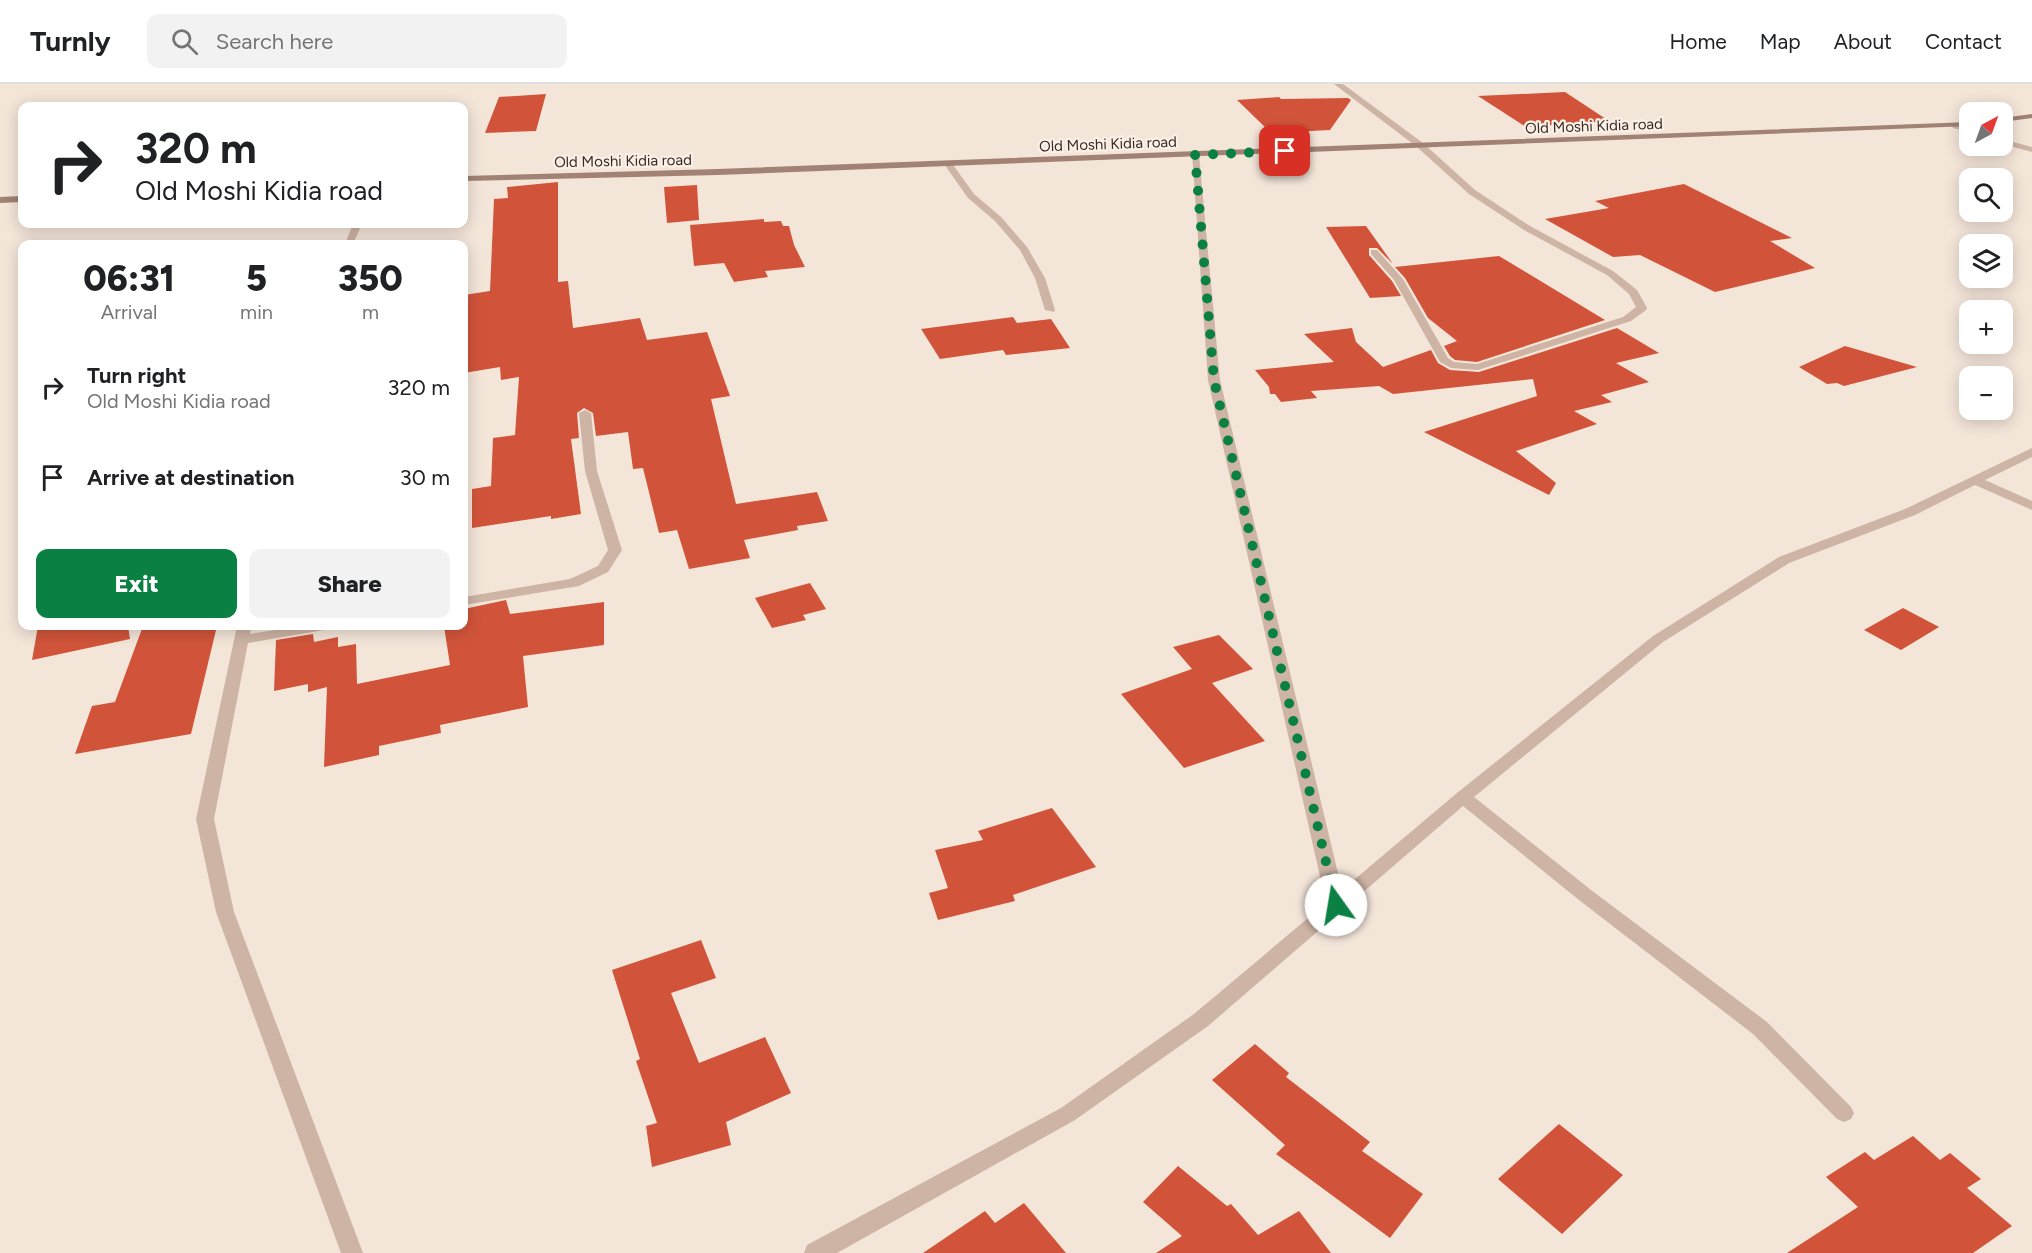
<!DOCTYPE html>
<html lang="en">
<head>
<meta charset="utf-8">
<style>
	:root { --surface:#fff; --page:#f2f2f2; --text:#202124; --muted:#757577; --line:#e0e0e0; --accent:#0b8043 }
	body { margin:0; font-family:Figtree,sans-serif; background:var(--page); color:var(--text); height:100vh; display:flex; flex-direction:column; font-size:22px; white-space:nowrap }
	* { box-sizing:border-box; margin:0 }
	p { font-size:20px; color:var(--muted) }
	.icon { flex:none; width:33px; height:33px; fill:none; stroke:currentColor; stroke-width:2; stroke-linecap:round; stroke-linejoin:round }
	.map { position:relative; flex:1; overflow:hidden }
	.panel { position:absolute; left:18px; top:156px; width:450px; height:390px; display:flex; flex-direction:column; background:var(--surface); border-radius:12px; box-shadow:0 3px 15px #0003 }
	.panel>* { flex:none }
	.hud { position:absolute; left:18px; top:18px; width:450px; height:126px; border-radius:12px; box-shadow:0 3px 15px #0003; background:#fff; color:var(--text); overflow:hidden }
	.needle { width:39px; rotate:41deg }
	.controls { position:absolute; left:1959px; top:18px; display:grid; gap:12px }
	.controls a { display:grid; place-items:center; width:54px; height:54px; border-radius:12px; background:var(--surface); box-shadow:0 3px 15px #0003; font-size:30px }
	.pin { position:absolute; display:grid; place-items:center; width:51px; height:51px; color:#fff; margin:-26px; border-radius:12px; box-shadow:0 3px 9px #0006 }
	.me { position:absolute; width:66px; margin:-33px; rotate:347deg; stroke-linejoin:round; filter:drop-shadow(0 0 4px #0008) }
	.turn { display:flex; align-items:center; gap:21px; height:126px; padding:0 18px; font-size:27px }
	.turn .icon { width:78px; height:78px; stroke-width:2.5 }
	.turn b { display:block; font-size:42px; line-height:51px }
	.eta { display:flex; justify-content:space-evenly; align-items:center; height:102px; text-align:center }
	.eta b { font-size:36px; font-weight:800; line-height:42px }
	.button { display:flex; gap:12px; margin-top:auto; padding:12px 18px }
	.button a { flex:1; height:69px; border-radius:12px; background:var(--accent); color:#fff; font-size:24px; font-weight:800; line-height:69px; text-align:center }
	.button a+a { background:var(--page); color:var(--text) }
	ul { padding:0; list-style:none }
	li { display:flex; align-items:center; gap:18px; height:90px; padding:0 18px }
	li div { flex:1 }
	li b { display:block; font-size:22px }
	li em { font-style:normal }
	header { display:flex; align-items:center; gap:36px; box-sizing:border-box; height:84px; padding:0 30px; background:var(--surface); border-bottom:2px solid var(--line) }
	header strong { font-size:28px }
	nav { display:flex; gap:33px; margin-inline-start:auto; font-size:21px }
	.search { width:420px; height:54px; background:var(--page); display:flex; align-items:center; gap:15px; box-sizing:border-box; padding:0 21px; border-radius:12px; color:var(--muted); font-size:22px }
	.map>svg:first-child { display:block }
	.building { fill:#d1543a }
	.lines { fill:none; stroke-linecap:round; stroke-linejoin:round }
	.street { fill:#cdb4a4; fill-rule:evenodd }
	.secondary { fill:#a18275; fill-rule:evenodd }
	.route { stroke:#0b8043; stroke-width:10; stroke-dasharray:0 18 }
	.labels { text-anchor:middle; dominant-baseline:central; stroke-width:4.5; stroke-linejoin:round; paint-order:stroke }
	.far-street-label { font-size:15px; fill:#372a26; stroke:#fbf0e6 }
</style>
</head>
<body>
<header>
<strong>Turnly</strong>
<div class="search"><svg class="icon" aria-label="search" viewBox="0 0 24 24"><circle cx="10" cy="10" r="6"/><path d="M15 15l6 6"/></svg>Search here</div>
<nav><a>Home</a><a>Map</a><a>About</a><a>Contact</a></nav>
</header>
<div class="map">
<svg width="2032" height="1169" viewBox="0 0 2032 1169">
	<rect width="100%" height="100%" fill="#f4e5d9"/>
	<path class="building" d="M1565 8 1609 37 1526 43 1478 12Z
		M546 10 536 47 485 49 499 13Z
		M1279 13 1281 15 1348 14 1351 16 1330 46 1291 48 1287 44 1267 45 1237 16Z
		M558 98V198L568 197 573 244 640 234 647 256 707 248 730 312 711 315 736 420 817 408 828 437 797 442 798 446 744 456 750 474 689 485 677 446 659 449 643 384 633 385 628 348 596 352 593 329 584 324 577 329 579 354 571 355 581 430 551 435V432L472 444V405L491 402 493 354 515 351 519 293 501 296 500 283 464 289V211L490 207 494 115 508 114 507 103Z
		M1684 100 1792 154 1770 157 1815 184 1715 208 1640 171 1613 173 1545 135 1609 124 1595 117Z
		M697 101 699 136 667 139 664 103Z
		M764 135V138L781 137 783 142H789L794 161 805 183 765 187 768 193 734 198 724 179 694 182 690 141Z
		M1366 142 1393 180 1377 164H1369V171L1392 197 1401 212 1370 214 1326 143Z
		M1499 172 1605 236 1477 278 1455 276 1450 272 1444 262 1457 257 1428 234 1405 194 1395 183Z
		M1013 233 1017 239 1051 235 1070 264 1006 271 1003 266 940 275 921 245Z
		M1352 244 1356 258 1383 283 1431 266 1438 279 1450 286 1479 288 1617 244 1659 269 1616 279 1649 298 1601 311 1612 318 1574 327 1597 340 1516 367 1556 399 1549 411 1424 348 1537 312 1533 295 1393 310 1379 302 1311 307 1317 314 1281 318 1275 310H1270L1269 303 1255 286 1334 278 1304 250Z
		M1845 262 1917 283 1844 302 1837 299 1827 300 1799 283Z
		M810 499 826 525 803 531 806 536 772 544 755 514Z
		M506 516 510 530 604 518V561L523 572 528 623 440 641 441 649 379 662V671L324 683 327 603 308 608V600L274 607 276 556 313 550 314 558 338 553V563L356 560 357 600 450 581 444 542H464V525Z
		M1903 524 1939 543 1901 566 1864 546Z
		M38 542H128L130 555 32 576Z
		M143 542H217L191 650 75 670 92 622 115 618Z
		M1219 551 1253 585 1212 599 1265 657 1184 684 1121 610 1192 585 1173 563Z
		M1052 724 1096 783 1013 811 1015 817 938 836 929 809 948 804 935 766 983 756 978 747Z
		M701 856 716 894 671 909 699 979 765 953 791 1009 726 1038 731 1061 652 1083 646 1042 657 1039 636 977 640 975 612 886Z
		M1255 960 1289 989 1286 993 1370 1058 1362 1067 1423 1110 1390 1154 1276 1070 1285 1061 1212 996Z
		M1559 1040 1623 1091 1562 1150 1498 1095Z
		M1913 1052 1940 1076 1950 1069 1981 1095 1967 1104 2012 1142 1973 1169H1787L1858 1123 1826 1093 1865 1068 1874 1076Z
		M1178 1082 1227 1122 1231 1120 1258 1151 1299 1127 1331 1169H1156L1182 1152 1143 1118Z
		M1024 1119 1066 1169H923L985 1127 995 1139Z"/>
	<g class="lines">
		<path class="street" d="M1334 0H1343L1423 59 1475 106 1530 142 1613 187 1637 206 1647 224 1646 226 1631 237 1478 286 1451 284 1440 278 1394 196 1371 170V166H1377L1403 195 1448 274 1454 278 1477 280 1623 233 1636 223 1629 210 1607 191 1524 146 1469 110 1417 63Z
			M1956 40 1970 43V48L1953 44 1952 42Z
			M2002 55 2032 63V68L2002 60Z
			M1192 69 1199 71 1220 296 1342 806 1457 709 1653 552 1779 473 1905 425 2032 364V373L1985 396 2032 417V426L1975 401 1915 431 1789 479 1663 558 1474 713 1591 806 1767 938 1851 1023 1854 1029 1851 1035 1844 1038 1837 1035 1753 950 1579 816 1463 722 1208 942 1075 1036 837 1169H804L807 1161 1061 1024 1194 930 1326 819 1208 296Z
			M945 78H951L974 110 1001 133 1027 163 1045 194 1055 226 1054 228 1045 226 1035 194 1020 166 995 137 968 114 944 80Z
			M353 140H362L353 160H345Z
			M585 326 591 329 597 387 622 466 608 488 579 502 464 521V513L570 495 598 482 608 466 585 387 579 329Z
			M237 542H251L250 550 301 542H331L324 546 248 559 214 735 234 828 363 1169H341L216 828 196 735Z"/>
		<path class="secondary" d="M2032 30V34L2002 38V34Z
			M1970 38V42L718 91 464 97V92L718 85Z
			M22 112V118L0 119V113Z"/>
	</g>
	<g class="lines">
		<path class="route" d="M1285 67 1195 71 1214 296 1336 821"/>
	</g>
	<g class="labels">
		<g class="far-street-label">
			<text transform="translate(1594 42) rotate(-2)">Old Moshi Kidia road</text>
			<text transform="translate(1108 60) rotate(-2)">Old Moshi Kidia road</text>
			<text transform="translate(623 77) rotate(-1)">Old Moshi Kidia road</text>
		</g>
	</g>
</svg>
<div class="controls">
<a><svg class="needle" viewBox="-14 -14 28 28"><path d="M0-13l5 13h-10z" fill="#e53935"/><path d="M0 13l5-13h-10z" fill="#757577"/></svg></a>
<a><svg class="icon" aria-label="search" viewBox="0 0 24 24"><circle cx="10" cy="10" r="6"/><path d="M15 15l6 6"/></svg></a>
<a><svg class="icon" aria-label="layers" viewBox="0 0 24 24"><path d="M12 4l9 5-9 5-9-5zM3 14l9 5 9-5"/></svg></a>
<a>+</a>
<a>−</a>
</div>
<div class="pin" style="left:1285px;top:67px;background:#d93025"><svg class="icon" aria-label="arrive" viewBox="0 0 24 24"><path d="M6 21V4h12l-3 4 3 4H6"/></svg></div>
<svg class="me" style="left:1336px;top:821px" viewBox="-20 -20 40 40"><circle r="19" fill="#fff"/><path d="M0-13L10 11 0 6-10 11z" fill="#0b8043"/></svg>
<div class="hud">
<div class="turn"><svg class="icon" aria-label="right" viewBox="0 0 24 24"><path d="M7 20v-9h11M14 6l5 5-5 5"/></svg><div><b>320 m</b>Old Moshi Kidia road</div></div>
</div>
<section class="panel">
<div class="eta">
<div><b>06:31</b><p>Arrival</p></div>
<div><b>5</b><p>min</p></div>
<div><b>350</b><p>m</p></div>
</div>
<ul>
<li><svg class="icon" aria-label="right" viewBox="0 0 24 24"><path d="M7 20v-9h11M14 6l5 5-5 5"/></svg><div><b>Turn right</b><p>Old Moshi Kidia road</p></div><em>320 m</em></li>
<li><svg class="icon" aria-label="arrive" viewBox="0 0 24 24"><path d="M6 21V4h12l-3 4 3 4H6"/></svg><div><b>Arrive at destination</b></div><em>30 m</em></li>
</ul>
<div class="button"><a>Exit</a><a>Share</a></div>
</section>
</div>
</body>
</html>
